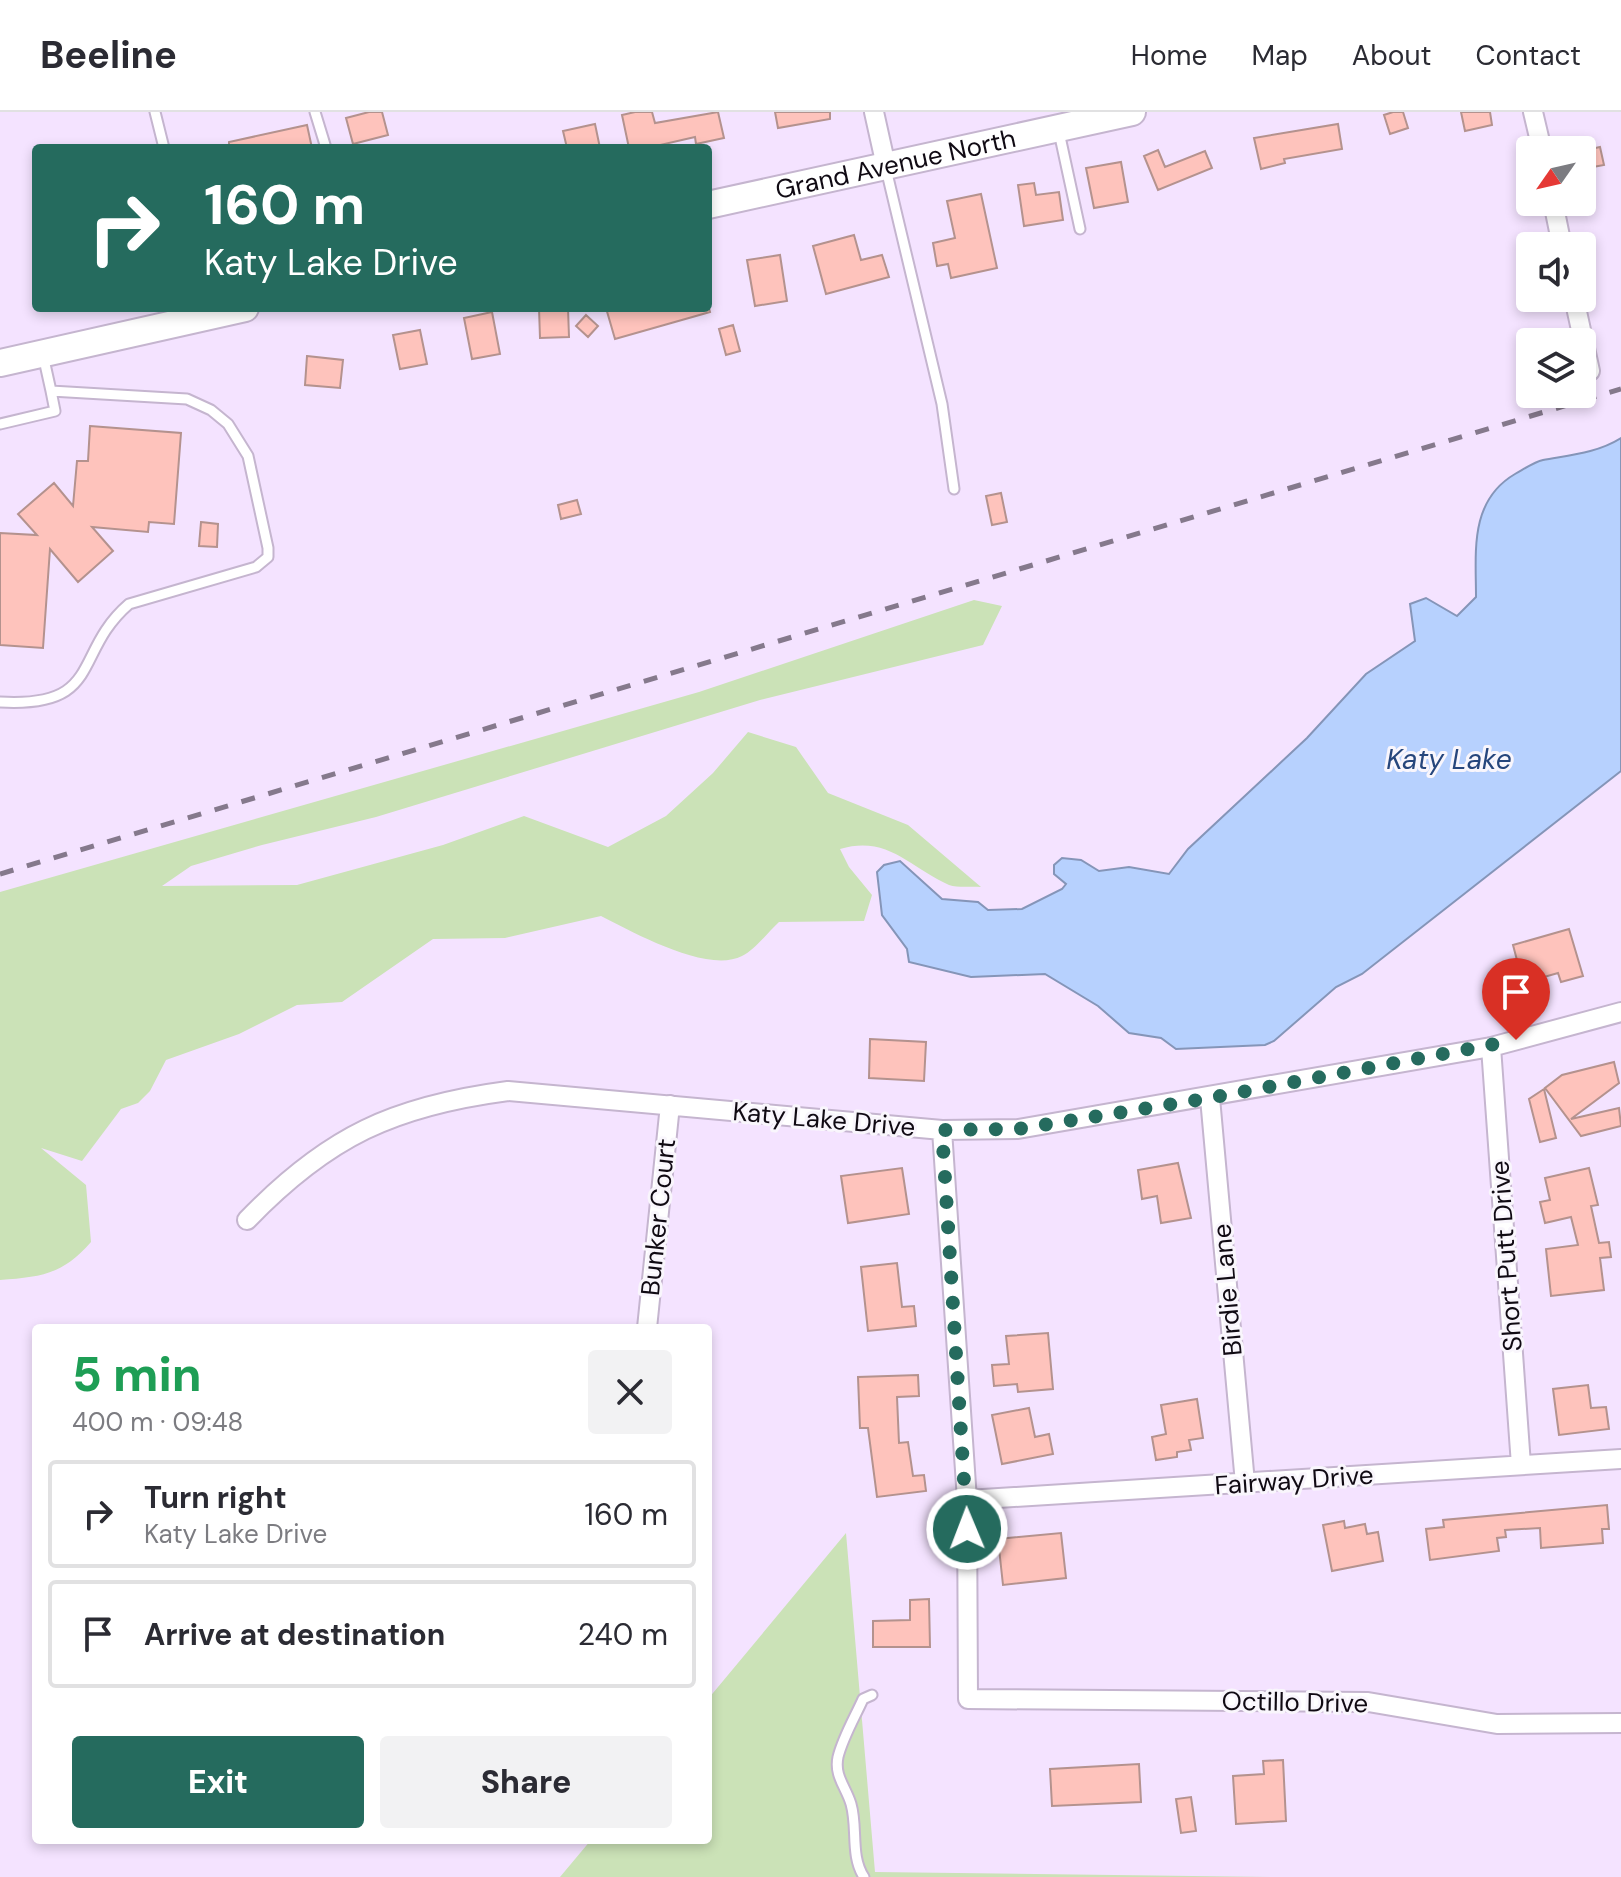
<!DOCTYPE html>
<html lang="en">
<head>
<meta charset="utf-8">
<style>
	:root { --surface:#fff; --page:#f2f2f3; --text:#2b2b33; --muted:#7c7c81; --line:#e1e1e2; --accent:#256b5e }
	body { margin:0; font-family:"DM Sans",sans-serif; background:var(--page); color:var(--text); height:100vh; display:flex; flex-direction:column; font-size:30px; white-space:nowrap }
	* { box-sizing:border-box; margin:0 }
	p { font-size:26px; color:var(--muted) }
	.icon { flex:none; width:44px; height:44px; fill:none; stroke:currentColor; stroke-width:2; stroke-linecap:round; stroke-linejoin:round }
	.map { position:relative; flex:1; overflow:hidden }
	.side { position:absolute; left:32px; top:1212px; width:680px; height:520px; display:flex; flex-direction:column; background:var(--surface); border-radius:8px; box-shadow:0 4px 12px #0003 }
	.side>* { flex:none }
	.guide { position:absolute; left:32px; top:32px; width:680px; height:168px; border-radius:8px; box-shadow:0 4px 12px #0003; background:#256b5e; color:#fff; overflow:hidden }
	.needle { width:52px; rotate:236deg }
	.buttons { position:absolute; left:1516px; top:24px; display:grid; gap:16px }
	.buttons a { display:grid; place-items:center; width:80px; height:80px; border-radius:8px; background:var(--surface); box-shadow:0 4px 12px #0003; font-size:40px }
	.pin { position:absolute; display:grid; place-items:center; width:68px; height:68px; color:#fff; margin:-82px -34px; border-radius:50% 50% 50% 0; rotate:-45deg; box-shadow:0 0 8px #0007 }
	.pin .icon { rotate:45deg }
	.me { position:absolute; width:88px; margin:-44px; rotate:359deg; stroke-linejoin:round; filter:drop-shadow(0 0 6px #0008) }
	.turn { display:flex; align-items:center; gap:28px; height:168px; padding:0 40px; font-size:36px }
	.turn .icon { width:104px; height:104px; stroke-width:2.5 }
	.turn b { display:block; font-size:56px; line-height:68px }
	.round { display:grid; place-items:center; flex:none; width:84px; height:84px; border-radius:8px; background:var(--page) }
	.overview { display:flex; align-items:center; justify-content:space-between; height:136px; padding:0 40px }
	h1 { font-size:48px; font-weight:800; line-height:60px; color:#1e9e55 }
	.button { display:flex; gap:16px; margin-top:auto; padding:16px 40px }
	.button a { flex:1; height:92px; border-radius:8px; background:var(--accent); color:#fff; font-size:32px; font-weight:800; line-height:92px; text-align:center }
	.button a+a { background:var(--page); color:var(--text) }
	ul { padding:0; list-style:none }
	li { display:flex; align-items:center; gap:24px; height:108px; margin:0 16px 12px; padding:0 24px; border:4px solid var(--line); border-radius:8px }
	li div { flex:1 }
	li b { display:block; font-size:30px }
	li em { font-style:normal }
	header { display:flex; align-items:center; gap:48px; box-sizing:border-box; height:112px; padding:0 40px; background:var(--surface); border-bottom:2px solid var(--line) }
	header strong { font-size:38px }
	nav { display:flex; gap:44px; margin-inline-start:auto; font-size:28px }
	.map>svg:first-child { display:block }
	.green { fill:#cbe2b7 }
	.water { fill:#b7d1fe; stroke:#8595b8; stroke-width:2 }
	.building { fill:#fec3bc; stroke:#b4928e; stroke-width:2 }
	.lines { fill:none; stroke-linecap:round; stroke-linejoin:round }
	.service-casing { stroke:#c5b5cf; stroke-width:13 }
	.minor-casing { stroke:#c5b5cf; stroke-width:22 }
	.secondary-casing { stroke:#c5b5cf; stroke-width:30 }
	.service { stroke:#fff; stroke-width:9 }
	.minor { stroke:#fff; stroke-width:18 }
	.secondary { stroke:#fff; stroke-width:26 }
	.rail { stroke:#85798c; stroke-width:5; stroke-dasharray:14 14; stroke-linecap:butt }
	.route { stroke:#256b5e; stroke-width:14; stroke-dasharray:0 25.2 }
	.labels { text-anchor:middle; dominant-baseline:central; stroke-width:6; stroke-linejoin:round; paint-order:stroke }
	.street-label { font-size:26px; fill:#100a13; stroke:#f9f6fc }
	.water-label { font-size:28px; font-style:italic; fill:#26467c; stroke:#f9f6fc }
</style>
</head>
<body>
<header>
<strong>Beeline</strong>
<nav><a>Home</a><a>Map</a><a>About</a><a>Contact</a></nav>
</header>
<div class="map">
<svg width="1621" height="1765" viewBox="0 0 1621 1765">
	<rect width="100%" height="100%" fill="#f4e3ff"/>
	<path class="green" d="M974 488 1002 494 983 533 760 588 376 705 262 733 191 754 162 774 297 773 443 733 524 704 608 735 666 704 713 661 748 620 796 635 828 681 908 713 981 775C971 774 958 776 949 773 909 755 888 723 840 737L849 755 872 783 864 809 779 810C768 820 755 838 742 844 707 862 633 820 601 804L505 826 433 827 342 890 297 893 239 922 166 948 150 979 138 991 121 997 82 1049 41 1036 86 1073 91 1130C63 1162 42 1165 0 1168V780L699 580Z
		M846 1421 875 1760 1271 1765H560L591 1728H708V1587Z"/>
	<path class="water" d="M1621 326V659L1362 862 1336 875 1274 929 1265 933 1176 937 1161 926 1129 921 1098 894 1045 862 971 865 909 850 907 837 882 803 877 760 884 753 900 749 942 787 978 790 988 798 1022 797 1062 777 1066 772 1054 762V753L1062 746 1081 748 1099 759 1129 755 1169 762 1188 737 1307 626 1366 562 1415 529 1410 492 1426 486 1457 504 1476 485C1476 440 1469 389 1515 362 1524 357 1534 350 1543 348 1570 343 1597 341 1621 326Z"/>
	<path class="building" d="M369 0H382L388 23 353 32 346 6Z
		M635 0H652L655 11 718 0 724 26 696 32 695 25 660 33V36H629L622 3Z
		M775 0H830V7L778 16Z
		M1393 0H1403L1408 16 1390 22 1384 3Z
		M1461 0H1490L1492 13 1465 19Z
		M595 12 600 36H567L563 19Z
		M1338 12 1342 37 1284 47 1285 51 1261 57 1254 26Z
		M307 13 312 36H229V30Z
		M1600 35 1604 53 1582 57V39Z
		M1158 38 1165 55 1205 39 1212 56 1158 78 1144 44Z
		M1121 50 1128 90 1094 96 1086 56Z
		M1034 71 1036 83 1059 80 1063 108 1024 114 1018 73Z
		M981 82 997 156 951 166 948 152 937 154 933 131 955 126 947 89Z
		M854 123 861 148 882 143 889 165 826 182 813 134Z
		M780 143 787 189 755 194 747 148Z
		M539 196H568L569 225 540 226Z
		M606 196H709L710 200 615 227Z
		M492 200 500 242 472 247 464 206Z
		M586 203 598 214 588 225 576 214Z
		M733 213 740 239 726 243 719 217Z
		M420 218 427 252 400 257 393 223Z
		M307 244 343 248 340 276 305 273Z
		M90 314 181 321 174 412 149 410 148 420 92 415 113 439 78 470 50 437 43 536 0 533V421L37 423 18 402 54 371 73 394 77 349H88Z
		M1001 381 1007 410 992 413 986 384Z
		M577 388 581 402 561 407 558 393Z
		M201 410 218 412 217 435 199 434Z
		M1569 817 1583 864 1561 870 1558 861 1523 871 1513 833Z
		M870 927 926 930 924 969 869 966Z
		M1614 950 1619 971 1571 1007 1619 996 1621 1014 1581 1024 1545 976 1562 963Z
		M1544 977 1556 1026 1540 1030 1529 987Z
		M1178 1051 1191 1106 1161 1111 1157 1084 1142 1087 1138 1058Z
		M902 1056 909 1102 848 1111 841 1064Z
		M1589 1056 1598 1093 1591 1094 1599 1131 1609 1130 1611 1145 1600 1146 1604 1178 1551 1184 1546 1137 1578 1133 1571 1105 1545 1111 1540 1090 1550 1088 1545 1066Z
		M897 1151 902 1195 914 1194 916 1214 868 1219 861 1155Z
		M1048 1221 1053 1277 1018 1280 1017 1272 994 1274 992 1253 1009 1252 1006 1224Z
		M918 1263 919 1284 897 1285 899 1331 908 1330 913 1364 924 1363 926 1379 877 1385 868 1316H860L858 1265Z
		M1588 1273 1591 1296 1606 1295 1609 1317 1559 1323 1553 1277Z
		M1197 1287 1203 1326 1189 1328 1191 1338 1177 1340V1345L1156 1348 1152 1325 1166 1322 1161 1293Z
		M1029 1296 1035 1325 1049 1322 1053 1342 1002 1352 992 1303Z
		M1607 1393 1609 1417H1602L1603 1431 1541 1436 1540 1416 1505 1418 1506 1425 1497 1426 1499 1439 1430 1448 1426 1417 1444 1415 1443 1408Z
		M1344 1409 1345 1416 1365 1412 1367 1422 1378 1420 1383 1449 1332 1459 1323 1413Z
		M1061 1421 1066 1466 1003 1473 998 1427Z
		M929 1487 930 1535H873V1509L910 1508V1488Z
		M1283 1648 1286 1709 1236 1712 1233 1664 1264 1662 1263 1649Z
		M1139 1652 1141 1690 1052 1694 1050 1657Z
		M1191 1685 1196 1719 1181 1721 1176 1687Z"/>
	<g class="lines">
		<g class="service-casing">
			<path id="service" d="M155 0 164 36
				M315 0 326 36
				M1059 20 1080 117
				M886 57 942 292 954 377
				M43 243 51 279
				M0 312 55 299 51 279 187 287 211 298 228 312 248 344 268 436V445L256 455 129 492C72 541 104 596 0 590
				M864 1765C850 1744 858 1716 851 1692 846 1675 834 1664 838 1645 843 1625 855 1605 863 1587L872 1583"/>
		</g>
		<g class="minor-casing">
			<path id="minor" d="M874 0 886 54
				M1533 0 1542 38
				M1553 90 1562 134
				M1574 186 1590 259
				M1491 935 1521 1353
				M1210 986 1245 1371
				M942 1018 967 1388 968 1587 1368 1590 1497 1612 1621 1611
				M247 1108C328 1024 394 994 508 979L942 1018 1018 1017 1491 935 1621 900
				M647 1216 670 993
				M967 1388 1621 1347"/>
		</g>
		<g class="secondary-casing">
			<g id="secondary">
				<path id="s1" d="M708 93 1132 0"/>
				<path d="M0 251 245 196"/>
			</g>
		</g>
		<use href="#service" class="service"/>
		<use href="#minor" class="minor"/>
		<use href="#secondary" class="secondary"/>
		<path class="rail" d="M0 762 1621 277"/>
	</g>
	<g class="lines">
		<path class="route" d="M967 1417 942 1018 1018 1017 1210 986 1516 928"/>
	</g>
	<g class="labels">
		<g class="street-label">
			<text stroke="none"><textPath href="#s1" startOffset="192">Grand Avenue North</textPath></text>
			<text transform="translate(824 1007) rotate(5)">Katy Lake Drive</text>
			<text transform="translate(658 1105) rotate(-84)">Bunker Court</text>
			<text transform="translate(1506 1144) rotate(-94)">Short Putt Drive</text>
			<text transform="translate(1227 1178) rotate(-95)">Birdie Lane</text>
			<text transform="translate(1294 1368) rotate(-4)">Fairway Drive</text>
			<text transform="translate(1295 1590) rotate(1)">Octillo Drive</text>
		</g>
		<g class="water-label">
			<text x="1449" y="647">Katy Lake</text>
		</g>
	</g>
</svg>
<div class="buttons">
<a><svg class="needle" viewBox="-14 -14 28 28"><path d="M0-13l5 13h-10z" fill="#e53935"/><path d="M0 13l5-13h-10z" fill="#7c7c81"/></svg></a>
<a><svg class="icon" aria-label="sound" viewBox="0 0 24 24"><path d="M4 9h4l5-4v14l-5-4H4zM17 9q2 3 0 6"/></svg></a>
<a><svg class="icon" aria-label="layers" viewBox="0 0 24 24"><path d="M12 4l9 5-9 5-9-5zM3 14l9 5 9-5"/></svg></a>
</div>
<div class="pin" style="left:1516px;top:928px;background:#d93025"><svg class="icon" aria-label="arrive" viewBox="0 0 24 24"><path d="M6 21V4h12l-3 4 3 4H6"/></svg></div>
<svg class="me" style="left:967px;top:1417px" viewBox="-20 -20 40 40"><circle r="17" fill="#256b5e" stroke="#fff" stroke-width="3"/><path d="M0-11L8 9 0 5-8 9z" fill="#fff"/></svg>
<div class="guide">
<div class="turn"><svg class="icon" aria-label="right" viewBox="0 0 24 24"><path d="M7 20v-9h11M14 6l5 5-5 5"/></svg><div><b>160 m</b>Katy Lake Drive</div></div>
</div>
<section class="side">
<div class="overview"><div><h1>5 min</h1><p>400 m · 09:48</p></div><a class="round"><svg class="icon" aria-label="close" viewBox="0 0 24 24"><path d="M6 6l12 12M18 6L6 18"/></svg></a></div>
<ul>
<li><svg class="icon" aria-label="right" viewBox="0 0 24 24"><path d="M7 20v-9h11M14 6l5 5-5 5"/></svg><div><b>Turn right</b><p>Katy Lake Drive</p></div><em>160 m</em></li>
<li><svg class="icon" aria-label="arrive" viewBox="0 0 24 24"><path d="M6 21V4h12l-3 4 3 4H6"/></svg><div><b>Arrive at destination</b></div><em>240 m</em></li>
</ul>
<div class="button"><a>Exit</a><a>Share</a></div>
</section>
</div>
</body>
</html>
